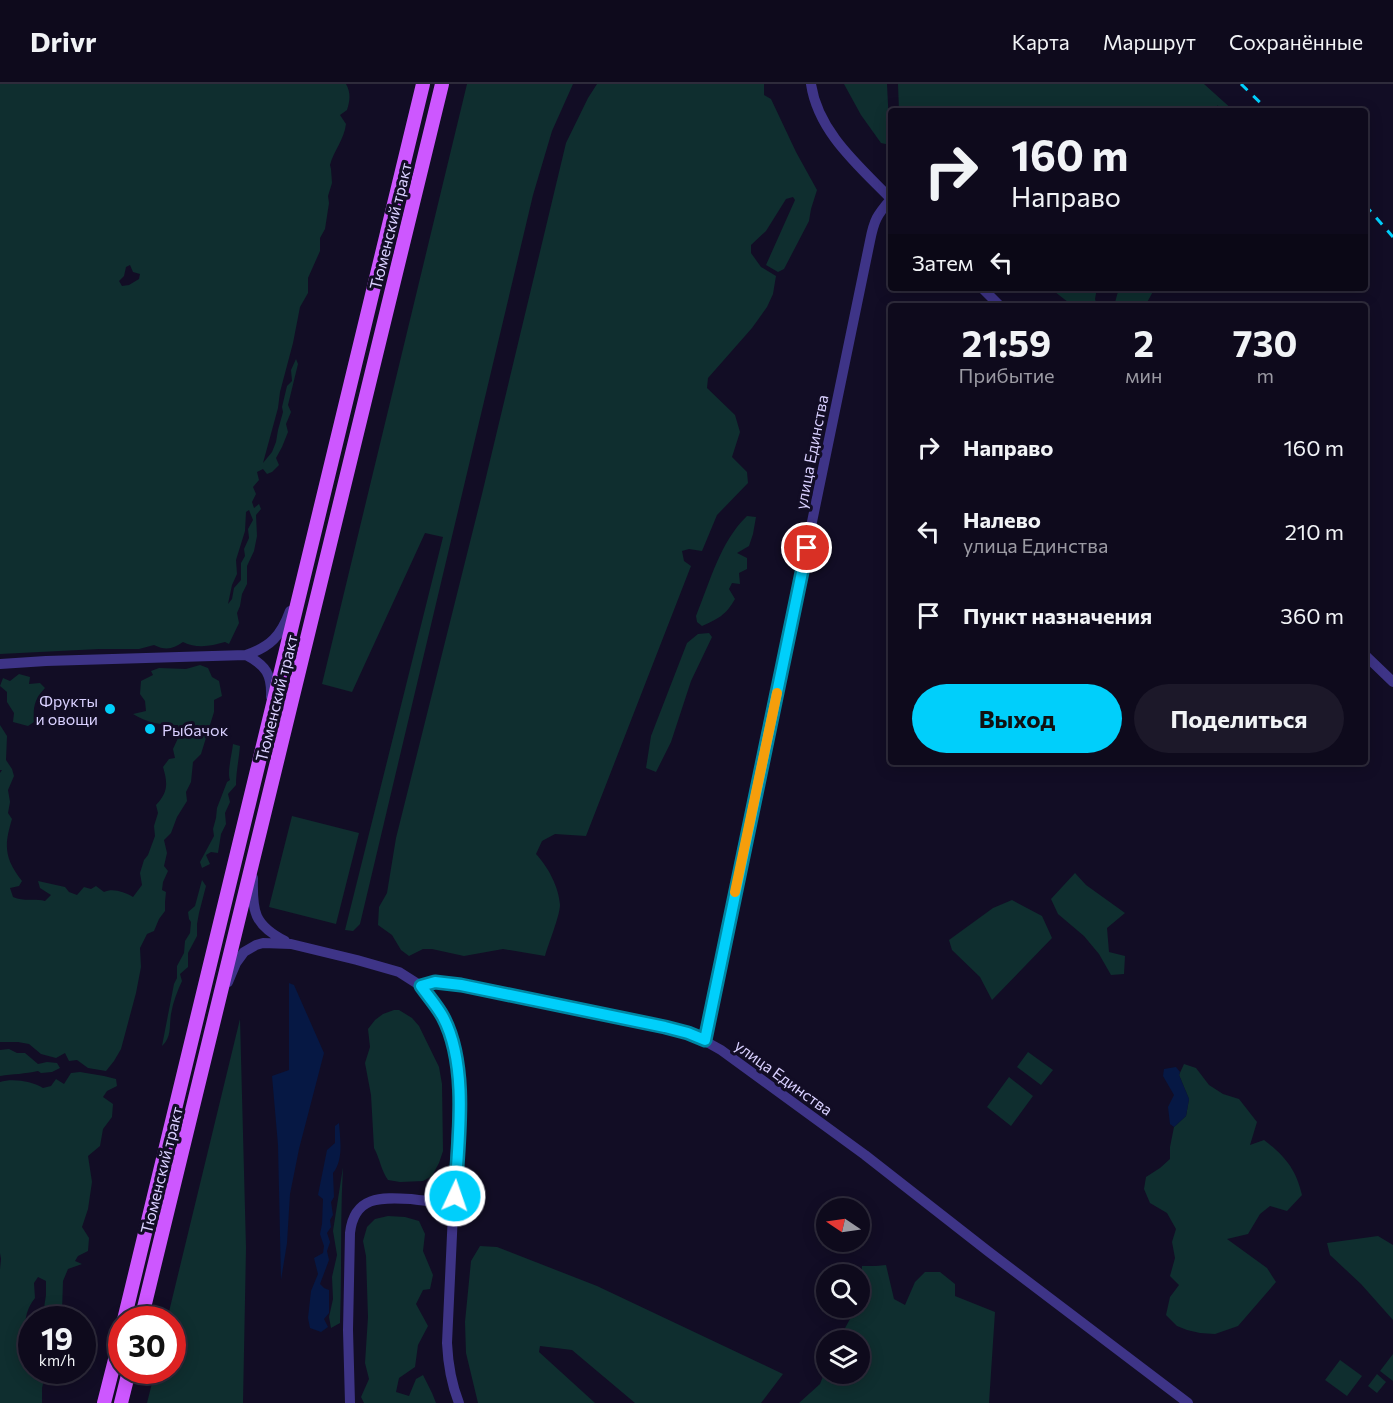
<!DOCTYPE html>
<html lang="ru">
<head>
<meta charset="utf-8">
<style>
	:root { --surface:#0e0a1c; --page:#1c1829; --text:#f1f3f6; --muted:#9b9aa3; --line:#2e2b3b; --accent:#00cffb }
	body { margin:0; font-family:Commissioner,sans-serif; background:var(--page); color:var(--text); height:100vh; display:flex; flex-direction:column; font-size:22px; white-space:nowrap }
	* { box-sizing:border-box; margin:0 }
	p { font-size:20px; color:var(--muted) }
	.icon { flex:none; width:33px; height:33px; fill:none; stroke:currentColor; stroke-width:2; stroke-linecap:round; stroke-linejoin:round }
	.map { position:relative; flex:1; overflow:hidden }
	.panel { position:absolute; left:888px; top:219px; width:480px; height:462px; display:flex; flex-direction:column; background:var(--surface); border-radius:6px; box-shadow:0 3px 15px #0003,0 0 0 2px var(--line) }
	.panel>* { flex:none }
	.top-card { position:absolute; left:888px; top:24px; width:480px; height:183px; border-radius:6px; box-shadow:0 3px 15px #0003,0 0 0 2px var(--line); background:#0e0a1c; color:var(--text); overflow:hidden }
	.needle { width:39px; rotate:283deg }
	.tools { position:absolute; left:816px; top:1114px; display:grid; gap:12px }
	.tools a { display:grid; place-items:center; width:54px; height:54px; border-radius:50%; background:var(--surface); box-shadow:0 3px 15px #0003,0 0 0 2px var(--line); font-size:30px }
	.speed { position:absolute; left:18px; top:1222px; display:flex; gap:12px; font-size:30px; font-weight:700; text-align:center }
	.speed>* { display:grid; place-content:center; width:78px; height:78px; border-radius:50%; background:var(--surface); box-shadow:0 3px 15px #0003,0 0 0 2px var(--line); line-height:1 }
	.speed small { font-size:15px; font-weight:400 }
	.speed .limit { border:9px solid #d22; background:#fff; color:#111 }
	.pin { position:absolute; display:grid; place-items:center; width:51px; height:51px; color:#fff; margin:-26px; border:3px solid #fff; border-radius:50%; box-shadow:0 2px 6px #0007 }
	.me { position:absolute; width:66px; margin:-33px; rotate:3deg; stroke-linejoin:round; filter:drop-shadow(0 0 4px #0008) }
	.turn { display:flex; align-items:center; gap:21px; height:126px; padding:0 24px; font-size:27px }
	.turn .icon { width:78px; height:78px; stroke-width:2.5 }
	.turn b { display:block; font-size:42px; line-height:51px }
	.then { display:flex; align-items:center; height:57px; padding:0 24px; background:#0003; gap:12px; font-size:22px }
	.eta { display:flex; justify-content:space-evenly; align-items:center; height:102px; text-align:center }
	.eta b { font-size:36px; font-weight:700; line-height:42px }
	.cta { display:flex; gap:12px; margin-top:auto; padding:12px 24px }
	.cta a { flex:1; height:69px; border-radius:36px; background:var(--accent); color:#111; font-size:24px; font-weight:700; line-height:69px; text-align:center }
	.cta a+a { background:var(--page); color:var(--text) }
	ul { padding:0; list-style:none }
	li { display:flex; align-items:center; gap:18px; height:84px; padding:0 24px }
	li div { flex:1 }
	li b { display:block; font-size:22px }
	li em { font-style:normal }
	header { display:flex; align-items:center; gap:36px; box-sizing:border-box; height:84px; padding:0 30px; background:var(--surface); border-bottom:2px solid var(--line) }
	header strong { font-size:28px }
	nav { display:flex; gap:33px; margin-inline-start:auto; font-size:21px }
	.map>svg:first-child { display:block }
	.green { fill:#0f2e2f; fill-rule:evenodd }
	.water { fill:#061844 }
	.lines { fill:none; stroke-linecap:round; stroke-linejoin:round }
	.minor { stroke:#3e3487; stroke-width:10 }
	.major { stroke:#cd57ff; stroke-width:14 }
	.rail { stroke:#00cffb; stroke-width:3; stroke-dasharray:9 8; stroke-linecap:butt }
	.route-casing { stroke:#0087a3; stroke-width:15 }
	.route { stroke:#00cffb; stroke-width:10 }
	.slow { stroke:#f59e0b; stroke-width:10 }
	.poi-dot { fill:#00cffb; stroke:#120d25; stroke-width:2 }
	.labels { text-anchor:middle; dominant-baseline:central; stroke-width:6; stroke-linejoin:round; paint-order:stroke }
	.street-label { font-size:16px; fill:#d9d0ff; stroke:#120d25 }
	.poi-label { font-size:16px; fill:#d9d0ff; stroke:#120d25; text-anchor:end }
</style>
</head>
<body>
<header>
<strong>Drivr</strong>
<nav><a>Карта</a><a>Маршрут</a><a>Сохранённые</a></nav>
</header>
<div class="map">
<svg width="1393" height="1319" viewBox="0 0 1393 1319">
	<rect width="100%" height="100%" fill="#120d25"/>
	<path class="green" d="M0 0H346C351 9 350 16 347 26L340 31 346 40C344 56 334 66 330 81L331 85 332 99 328 112 329 119 325 145 320 154V167L308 194V209L300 223 293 259 280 308 278 324 263 379 272 368 276 358 278 346 283 328 282 323 287 302 292 297 291 286 296 275 298 280 288 321 291 328 286 340 288 348 282 363 276 374 279 381 272 388 267 390 263 385 257 388 259 396 253 403 256 410 252 418 254 424 259 420 261 425 256 431 257 452 254 467 247 482V500L242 510 240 522 237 529 239 539 229 560 225 558C211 562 197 565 183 558 173 565 166 567 154 561L139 565H99L0 570ZM130 181 133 188 140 190 139 195 129 201 122 202 119 197 124 192 126 183ZM249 426 253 436 248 445 249 454 244 465 245 472 241 479V496L234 504 232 515 228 520 232 501 237 490 236 476 245 447 246 428Z
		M467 0H573L552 47 533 111 360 840 353 847 345 846 443 453 425 449 352 608 322 600Z
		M597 0H764V11L771 15 796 68 817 106 811 125 809 137 784 185 778 188 766 181 795 116 793 113 786 115 766 147 751 161V169L761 183 776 192 773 210 767 223 752 244 708 294 707 304 735 331 740 348 732 373 747 388 748 399 717 431 702 467 689 465 682 467 684 477 691 482 586 752 555 750 542 757 536 770C548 783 559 803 560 821 560 831 548 861 545 872L503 865 464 872 432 865H423L409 872 401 866 392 851 378 841 379 823 387 809 396 754 482 410 566 59 588 14Z
		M844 0H887L890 61 881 59 861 31Z
		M898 0H1204L1234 27H1225L1217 21 1221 27H899Z
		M1050 204H1097L1095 215 1097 222H1073Z
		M1119 204H1155L1145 222H1114Z
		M747 432 756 433 753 450 749 462 737 469 747 474V485L739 489 740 500 732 499 729 505 735 515C726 531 718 535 702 542L697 538 696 532C710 498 720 458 747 432Z
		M709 549 712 553 691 597 671 658 656 688 646 684 651 652 687 559 698 550Z
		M200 581 208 584 212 593 219 597 222 612 214 616V628L201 670 193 678 191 698 186 708 187 717 177 733 171 749 164 756 167 769 164 782 168 787 163 798 162 806 166 808 165 818V827L159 835 154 847 147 850 140 864 141 883 136 909 121 965 114 977 106 987 88 984 77 976 69 977 65 969 56 974 41 970 29 960 18 958H0V689L2 686H0V641L7 652 6 676 12 685 14 692 8 706 10 718 8 729 12 735C4 761 4 774 22 797L19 802 10 804 13 813C24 818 34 814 45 817L51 811 40 804 38 797 65 803 69 808 77 811 84 803 91 805 96 802 104 808C113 804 124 808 133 813L142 801 140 789 144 776 148 771 155 752 154 742 158 729 156 721C168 708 168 700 163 683L169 675 175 674 173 665 179 652 178 641C162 641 147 639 133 630L146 627 145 617 140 610 141 597 153 591 151 587 159 584 186 585Z
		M19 590 30 593 29 600 40 599 45 604C34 616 33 623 34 638L28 642 13 638 14 629 7 618V608L0 602 3 594 10 597Z
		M233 660 240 662C239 675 236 688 236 701L228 710 230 718 225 729 226 740 221 750 218 769 211 768 206 771 210 780 202 784 200 778 214 752 213 745 216 734 217 724 227 698 230 696C227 688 232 670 233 660Z
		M292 732 359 749 336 840 269 823Z
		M1075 789 1086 801 1125 829 1107 844 1109 868 1125 872 1124 890 1111 891 1099 870 1084 852 1058 830 1051 815Z
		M202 796 206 802 199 829 197 840V852L188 869V883L180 890 182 897C177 908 173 918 171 930 169 942 172 953 162 962L174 900 177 894V882L184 869 185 857 190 849 191 838 189 835 188 828 195 822Z
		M1012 816 1042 832 1052 854 992 916 980 893 952 866 949 856 993 824Z
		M394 926H399L412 934 419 942 439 983 442 1000 443 1067 439 1079 432 1092 423 1097 400 1098 388 1096C381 1086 380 1075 374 1064L371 1011 365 979 370 963 368 945 375 936 383 930Z
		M240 935 246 1164 243 1319H147L155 1287H172V1236H167Z
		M9 965 17 969H25L38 980 47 978 57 979 60 984 52 988 41 989 38 987C25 990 13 990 0 992V966Z
		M1028 968 1053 986 1041 1001 1017 983Z
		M1184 980 1196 984 1209 1001 1223 1010 1239 1015 1257 1038 1250 1061 1264 1056C1285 1072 1296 1085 1302 1111L1287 1127 1270 1122 1260 1130 1248 1150 1227 1155 1267 1184 1276 1198 1238 1242 1215 1250 1200 1249 1187 1246 1177 1242 1166 1231 1170 1213 1179 1201 1170 1192 1175 1174 1172 1158 1176 1145 1167 1129 1150 1119 1144 1105 1146 1093 1160 1084 1170 1075V1063L1174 1043 1186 1032 1189 1015 1179 991Z
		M80 988 104 992 116 995 117 1002 107 1007 103 1013 113 1020 112 1033 103 1045 100 1062 88 1072 92 1098 88 1125 82 1143 89 1154 88 1167 78 1172 75 1177 82 1180 68 1185 63 1197 62 1227 58 1230 44 1224 46 1211V1197L38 1193 34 1199 35 1214C27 1224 25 1233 25 1247L31 1253 32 1287H46L42 1304V1319H0V1185L1 1175 0 1169V998C12 994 32 997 43 1004L51 1002 56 995 64 1000 71 989Z
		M1009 993 1033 1012 1011 1042 987 1023Z
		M343 1083C340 1135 342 1187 340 1239L331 1244 329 1233 333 1215 332 1193 337 1171 333 1147Z
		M388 1132 405 1133 419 1137 425 1150 423 1167 433 1191 430 1205 423 1206 416 1220 428 1242 418 1261 415 1283 399 1294 396 1308 409 1312 416 1295 423 1291 432 1309 436 1319H364L361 1313 369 1295 365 1279 368 1233 366 1172 363 1157 367 1143 375 1135Z
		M1378 1152 1393 1161V1236L1361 1200 1330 1171 1327 1159Z
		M480 1162 497 1163 597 1202 783 1290 761 1319H635L572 1266 540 1262 539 1268 595 1319H478L466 1269 465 1238 471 1177Z
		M886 1181 894 1215 905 1221 915 1198 925 1188H940L955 1200V1212L995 1228 989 1319H799L820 1300 826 1285V1290H860V1257H838L856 1224H860L862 1182H876Z
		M1393 1270V1297L1380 1287Z
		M1340 1276 1362 1292 1347 1312 1325 1296Z
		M1377 1290 1386 1298 1377 1309 1368 1302Z"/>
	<path class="water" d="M289 899 294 901 324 969 299 1065 290 1110 287 1159 281 1196 278 1061 272 992 289 986Z
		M1176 983 1180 988 1179 991 1189 1015 1186 1032 1174 1043 1170 1040 1168 1023 1174 1011 1163 992 1164 985Z
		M339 1039C340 1055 344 1075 333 1089L334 1113 331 1118 333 1131 330 1136 331 1143 327 1149 330 1158 327 1167 329 1176 320 1200 324 1204 329 1206V1229L324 1235 328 1243 321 1248 310 1244 308 1234 311 1207 318 1190 314 1174 323 1169 324 1162 320 1150 322 1140 323 1115 318 1111 327 1066 335 1059V1042Z"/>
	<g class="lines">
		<path class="minor" d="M811 0C818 48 859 82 891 115
			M982 204 1000 222
			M246 571C266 581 272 591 271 613
			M1365 571 1393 598
			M0 580 46 577 246 571C270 563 281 552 290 527
			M253 794C252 828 254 841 285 857
			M228 898 236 879 244 868 256 861 263 859 291 860 357 876 399 888 421 902 443 933 453 958 458 982 459 999 447 1259C448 1280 451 1299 459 1319
			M421 902 435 898 461 901 665 943C686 948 703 955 721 966L865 1071 989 1168 1188 1319
			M705 956 870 157C874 136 877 131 891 115
			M350 1319 348 1246 350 1149C354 1112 381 1113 411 1115 425 1117 440 1118 454 1119"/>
		<path class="major" d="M124 1236 423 0
			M141 1236 442 0
			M104 1319 122 1248
			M121 1319 129 1287"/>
		<path class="rail" d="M1241 0 1269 27
			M1365 121 1393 153"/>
	</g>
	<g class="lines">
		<g class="route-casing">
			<path id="route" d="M455 1112C458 1058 469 982 443 933 437 922 428 912 421 902L435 898 461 901 665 943 688 949 705 956 807 464"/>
		</g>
		<use href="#route" class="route"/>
		<path class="slow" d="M735 808 777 609"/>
	</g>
	<g class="poi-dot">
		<circle cx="110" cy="625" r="6"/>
		<circle cx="150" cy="645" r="6"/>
	</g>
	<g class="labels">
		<g class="street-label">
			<text transform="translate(390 142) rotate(-76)">Тюменский тракт</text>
			<text transform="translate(811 368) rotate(-79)">улица Единства</text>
			<text transform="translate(276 614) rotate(-76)">Тюменский тракт</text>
			<text transform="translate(784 993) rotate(36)">улица Единства</text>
			<text transform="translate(161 1086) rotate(-76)">Тюменский тракт</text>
		</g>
		<g class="poi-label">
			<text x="98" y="616">Фрукты<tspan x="98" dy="18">и овощи</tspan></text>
			<text x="162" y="645" text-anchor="start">Рыбачок</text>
		</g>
	</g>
</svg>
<div class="tools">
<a><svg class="needle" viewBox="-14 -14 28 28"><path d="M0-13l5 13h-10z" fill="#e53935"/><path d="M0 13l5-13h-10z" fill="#9b9aa3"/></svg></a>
<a><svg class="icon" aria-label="search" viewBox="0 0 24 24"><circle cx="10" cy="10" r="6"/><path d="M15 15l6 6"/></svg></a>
<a><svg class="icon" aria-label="layers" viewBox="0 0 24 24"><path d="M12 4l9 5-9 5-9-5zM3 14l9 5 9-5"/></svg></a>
</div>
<div class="speed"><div>19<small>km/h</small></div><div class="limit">30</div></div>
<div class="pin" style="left:807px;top:464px;background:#d93025"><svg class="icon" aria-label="arrive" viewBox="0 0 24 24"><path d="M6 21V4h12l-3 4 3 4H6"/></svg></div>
<svg class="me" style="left:455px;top:1112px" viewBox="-20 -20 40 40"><circle r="17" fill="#00cffb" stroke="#fff" stroke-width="3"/><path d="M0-11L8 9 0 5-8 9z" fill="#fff"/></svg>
<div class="top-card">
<div class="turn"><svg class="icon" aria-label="right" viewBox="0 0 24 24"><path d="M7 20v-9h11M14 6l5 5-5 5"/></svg><div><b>160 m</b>Направо</div></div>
<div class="then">Затем<svg class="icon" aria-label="left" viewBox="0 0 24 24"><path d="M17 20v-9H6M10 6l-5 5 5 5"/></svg></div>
</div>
<section class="panel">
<div class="eta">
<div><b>21:59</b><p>Прибытие</p></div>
<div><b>2</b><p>мин</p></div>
<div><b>730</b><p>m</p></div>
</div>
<ul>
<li><svg class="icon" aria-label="right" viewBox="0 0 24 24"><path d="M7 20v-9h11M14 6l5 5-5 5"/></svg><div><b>Направо</b></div><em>160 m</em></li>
<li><svg class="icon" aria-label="left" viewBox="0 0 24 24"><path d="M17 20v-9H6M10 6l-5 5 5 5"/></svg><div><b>Налево</b><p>улица Единства</p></div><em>210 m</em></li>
<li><svg class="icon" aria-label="arrive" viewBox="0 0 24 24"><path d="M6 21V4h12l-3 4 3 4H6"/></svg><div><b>Пункт назначения</b></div><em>360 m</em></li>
</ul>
<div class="cta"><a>Выход</a><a>Поделиться</a></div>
</section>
</div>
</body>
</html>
